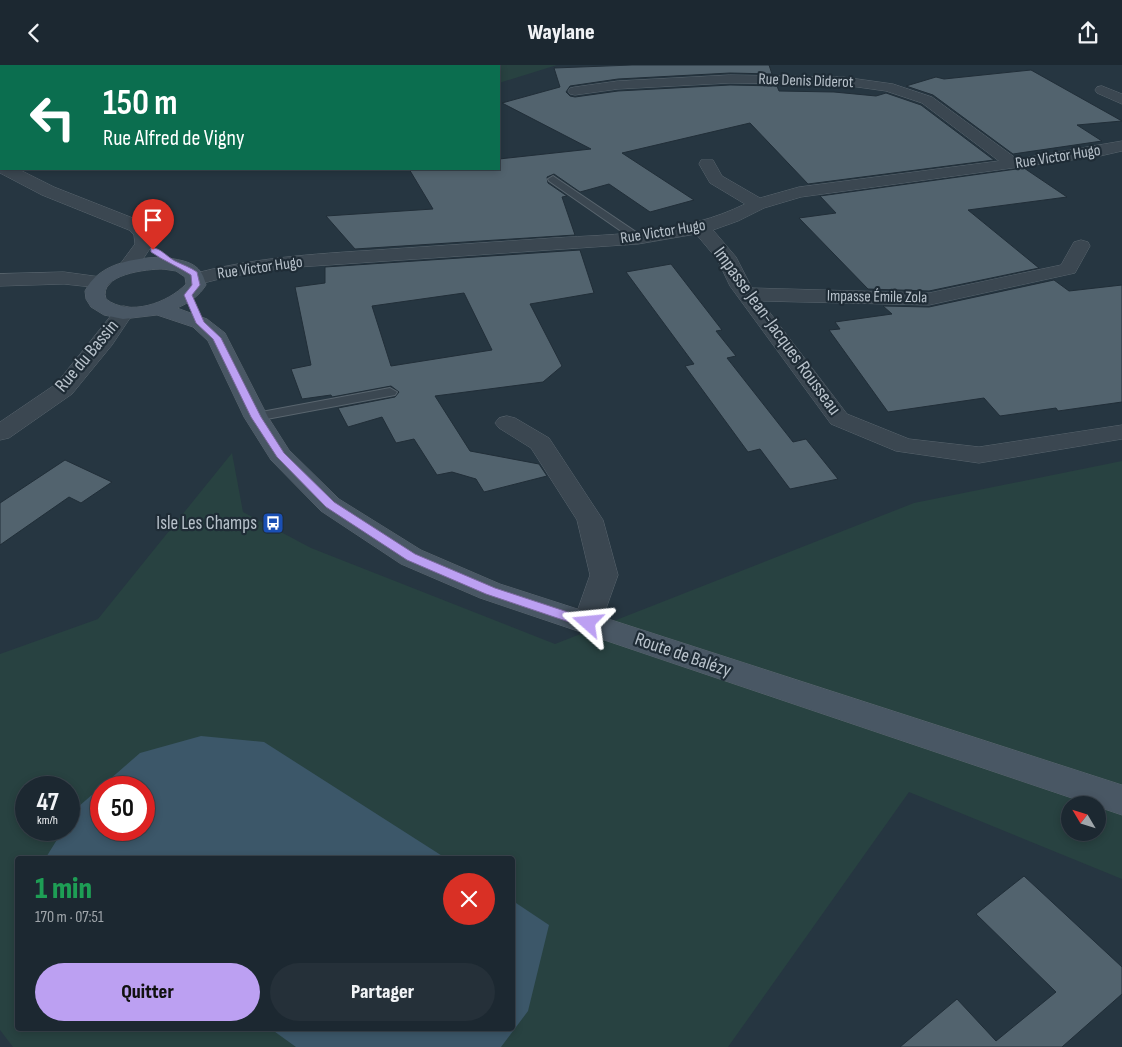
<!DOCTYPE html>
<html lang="fr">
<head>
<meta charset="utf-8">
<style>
	:root { --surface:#1c2831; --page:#253039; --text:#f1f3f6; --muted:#a0a6ab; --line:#3a444d; --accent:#bca0f2 }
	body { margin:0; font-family:"Sofia Sans Condensed",sans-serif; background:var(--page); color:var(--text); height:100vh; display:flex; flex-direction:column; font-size:19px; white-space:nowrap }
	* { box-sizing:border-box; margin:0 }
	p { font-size:16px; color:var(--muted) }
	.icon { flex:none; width:28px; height:28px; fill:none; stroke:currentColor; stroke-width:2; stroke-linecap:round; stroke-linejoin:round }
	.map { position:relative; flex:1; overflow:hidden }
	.side { position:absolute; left:15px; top:791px; width:500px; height:175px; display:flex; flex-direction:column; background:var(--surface); border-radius:5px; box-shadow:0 2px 8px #0003,0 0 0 1px var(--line) }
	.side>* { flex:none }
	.guide { position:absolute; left:0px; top:0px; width:500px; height:105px; box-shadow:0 2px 8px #0003,0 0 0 1px var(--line); background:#0b6e4f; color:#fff; overflow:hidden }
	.needle { width:32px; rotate:308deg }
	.buttons { position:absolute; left:1061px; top:731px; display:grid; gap:10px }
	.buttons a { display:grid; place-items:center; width:45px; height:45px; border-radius:50%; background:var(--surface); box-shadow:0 2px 8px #0003,0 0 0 1px var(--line); font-size:25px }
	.speed { position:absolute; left:15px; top:711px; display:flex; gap:10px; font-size:25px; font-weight:700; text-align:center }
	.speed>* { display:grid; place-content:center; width:65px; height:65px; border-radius:50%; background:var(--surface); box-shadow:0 2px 8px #0003,0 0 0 1px var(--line); line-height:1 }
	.speed small { font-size:12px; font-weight:400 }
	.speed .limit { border:8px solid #d22; background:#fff; color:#111 }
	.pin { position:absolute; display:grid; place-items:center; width:42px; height:42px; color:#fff; margin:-51px -21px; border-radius:50% 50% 50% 0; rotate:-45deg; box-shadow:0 0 5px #0007 }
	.pin .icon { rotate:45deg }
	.me { position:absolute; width:55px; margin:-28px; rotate:288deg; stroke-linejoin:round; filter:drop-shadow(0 0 4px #0008) }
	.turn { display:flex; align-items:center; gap:18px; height:105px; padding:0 20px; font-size:22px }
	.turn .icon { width:65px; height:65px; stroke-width:2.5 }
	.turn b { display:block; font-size:35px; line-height:42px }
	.round { display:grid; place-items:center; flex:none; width:52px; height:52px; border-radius:26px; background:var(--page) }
	.overview { display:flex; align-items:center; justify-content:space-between; height:85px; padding:0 20px }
	h1 { font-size:30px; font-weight:800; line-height:38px; color:#1e9e55 }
	.button { display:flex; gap:10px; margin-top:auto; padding:10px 20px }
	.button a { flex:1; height:58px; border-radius:30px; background:var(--accent); color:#111; font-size:20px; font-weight:800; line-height:58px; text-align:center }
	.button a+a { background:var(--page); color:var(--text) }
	header { display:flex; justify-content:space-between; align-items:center; height:65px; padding:0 20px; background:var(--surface); font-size:22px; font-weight:800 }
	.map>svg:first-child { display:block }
	.green { fill:#284241; fill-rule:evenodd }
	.water { fill:#3c5769; fill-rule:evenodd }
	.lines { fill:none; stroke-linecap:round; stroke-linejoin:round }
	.stream { fill:#3c5769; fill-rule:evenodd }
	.building { fill:#52636e; stroke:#212e38; fill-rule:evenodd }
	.service-casing { stroke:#59656e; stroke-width:2 }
	.minor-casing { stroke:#59656e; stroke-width:1 }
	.tertiary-casing { stroke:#59656e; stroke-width:1 }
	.secondary-casing { stroke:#59656e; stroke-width:1 }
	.service { fill:#3b4751; fill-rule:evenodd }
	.minor { fill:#3b4751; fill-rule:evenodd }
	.tertiary { fill:#3b4751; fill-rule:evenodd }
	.secondary { fill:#495764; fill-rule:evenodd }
	.route { fill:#bca0f2; stroke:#7a689d }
	.labels { text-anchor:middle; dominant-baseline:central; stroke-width:4.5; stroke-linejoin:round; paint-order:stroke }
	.far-street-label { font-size:16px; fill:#b8c2cb; stroke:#1f2c36 }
	.street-label { font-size:19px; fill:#b8c2cb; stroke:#1f2c36 }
	.poi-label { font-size:19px; fill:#b8c2cb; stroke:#1f2c36; text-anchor:end }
</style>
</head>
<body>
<header><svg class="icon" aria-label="back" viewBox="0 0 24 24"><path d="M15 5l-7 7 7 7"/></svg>Waylane<svg class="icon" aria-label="share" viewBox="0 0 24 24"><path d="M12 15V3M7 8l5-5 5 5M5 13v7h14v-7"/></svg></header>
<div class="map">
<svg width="1122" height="982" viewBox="0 0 1122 982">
	<rect width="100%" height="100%" fill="#263641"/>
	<path class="green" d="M0 0H557L499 18V1H1V86Z
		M232 388 243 447 311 483 555 579 914 438 1122 396V814L909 727 728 982H13L0 965V589L98 554ZM26 722H69V765H26ZM101 722H144V765H101ZM1070 740H1098V768H1070ZM18 794H512V964H18Z"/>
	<path class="water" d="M201 671 264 677 447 794H45L63 765H69V756L78 742 140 688ZM144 722V765H101V722Z
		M513 836 549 860 528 946 501 982H296L271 964H512Z"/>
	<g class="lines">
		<path class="stream" d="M0 0H5L1 2Z
			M57 0H65L66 1H58Z"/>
	</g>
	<path class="building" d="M632 0H769L772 9 730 8 618 14 570 21 566 27 570 31 575 32 618 26 730 20 777 21 779 26 834 27 876 31 886 28 921 40 994 95 808 119 750 58 622 88 694 135 650 147 609 119 580 127 554 109 547 112 548 118 567 131 562 132 575 170 355 184 326 151 433 144 409 104H499V94L591 84 502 38 560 22 554 3Z
		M1031 5 1122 56 1077 60 1102 76 1013 89 933 30 906 21 936 12 944 14Z
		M1024 103 1067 132 968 145 1039 203 929 226 868 224 799 153 836 148 820 131Z
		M580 185 594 228 530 239 562 301 543 317 435 331 470 386 539 399 547 411 484 427 476 414 452 407 437 410 414 374 396 378 382 352 348 362 338 343 395 332 399 327 391 321 332 332 331 330 302 334 291 304 311 300 295 222 325 218V202ZM464 228 492 285 391 301 372 241Z
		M671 199 722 265 716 266 736 291 727 293 793 377 806 374 838 414 790 424 760 384 748 387 685 301 694 299 626 207Z
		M1054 215 1069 226 1122 220V337L1058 346 1056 343 1000 351 984 333 888 347 829 265 840 264 835 257 892 249 883 241 929 242Z
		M65 395 112 417 81 438 69 432 0 480V438Z
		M1024 811 1122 902V929L1062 982H900L957 934 996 976 1056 927 976 849Z"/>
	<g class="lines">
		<g class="service-casing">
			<path id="service" d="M553 111 642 171 644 173 642 175H634L549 116 548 114Z
				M390 323 397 327 395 330 256 356 249 352 256 348Z"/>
		</g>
		<g class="minor-casing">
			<path id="minor" d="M730 10 843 12 893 19 932 32 1017 94 1122 76V86L1100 91 801 132 764 143 738 156 713 165 736 192 752 223 929 228 1061 200 1074 177 1081 175 1088 177 1090 181 1075 208 929 240 761 236 847 349 909 374 979 382 1122 360V374L979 398 896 386 831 359 730 221 717 194 696 169 638 179 284 203 227 212 196 220 189 218 186 214 189 210C250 193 312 189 376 185 435 181 494 177 553 173 619 169 684 169 745 139L710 118 699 99 701 95H713L722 111 760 133 799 122 999 96 922 38 886 26 843 20 730 18 618 24 575 30 570 29 568 26 570 23 575 22 618 16Z
				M1102 21 1122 29V39L1097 28 1095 25 1097 22Z
				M64 207 108 213 111 217 108 221 101 223 64 219 0 221V209Z
				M124 241 131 243 134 247 112 280 72 329 9 373 0 375V357L56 319 117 243Z
				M507 351 515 353 549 373 603 455 618 510 598 566 588 569 578 566 573 558 590 510 577 455 531 383 499 363 495 358 499 353Z"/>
		</g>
		<g class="tertiary-casing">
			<path id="tertiary" d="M1 100V104H18L54 122 143 157 152 170 153 179 135 206 128 208 121 206 118 202 135 179 134 170 129 165 42 130 0 108Z"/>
		</g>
		<g class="secondary-casing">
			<path id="secondary" d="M163 192C184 196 201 196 206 220 199 231 189 238 177 243L207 254 225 268 268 352 289 385 339 434 421 485 500 519 1122 720V750L480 533 401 499 321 446 271 395 244 352 208 276 193 262 157 250 123 254 104 250 91 242 86 234 85 226C99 198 134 193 163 192ZM163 204 176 206 185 212 186 219C168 238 129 252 106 234 98 209 147 204 163 204Z"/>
		</g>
		<use href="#service" class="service"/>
		<use href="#minor" class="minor"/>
		<use href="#tertiary" class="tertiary"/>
		<use href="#secondary" class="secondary"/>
	</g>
	<path class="route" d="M151 183C160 182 167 192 175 196 183 200 190 202 197 207L200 220 192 230 204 257 221 273 261 352 284 388 334 437 415 489 495 523 592 555 594 558 592 562H584L486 529 407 495 326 442 277 392 251 352 213 274 196 258 184 230 192 220 191 210C177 201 164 196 151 187Z"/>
	<defs>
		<g id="bus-square" transform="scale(1.125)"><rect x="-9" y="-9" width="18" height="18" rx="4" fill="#1a4fb4" stroke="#1f2c36"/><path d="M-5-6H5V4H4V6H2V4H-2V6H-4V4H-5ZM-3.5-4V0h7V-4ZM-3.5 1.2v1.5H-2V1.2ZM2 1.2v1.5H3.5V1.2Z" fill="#fff"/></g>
	</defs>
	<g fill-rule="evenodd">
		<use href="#bus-square" x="273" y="458"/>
	</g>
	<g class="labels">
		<g class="far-street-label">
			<text transform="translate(806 16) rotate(2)">Rue Denis Diderot</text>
			<text transform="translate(1058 92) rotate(-9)">Rue Victor Hugo</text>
			<text transform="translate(663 167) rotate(-9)">Rue Victor Hugo</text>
			<text transform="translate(260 203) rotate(-8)">Rue Victor Hugo</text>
			<text transform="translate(877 232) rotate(1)">Impasse Émile Zola</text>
		</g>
		<g class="street-label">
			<text transform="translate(777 266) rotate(54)">Impasse Jean-Jacques Rousseau</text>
			<text transform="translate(87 291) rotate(-50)">Rue du Bassin</text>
			<text transform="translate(683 590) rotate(19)">Route de Balézy</text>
		</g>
		<g class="poi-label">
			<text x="257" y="458">Isle Les Champs</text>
		</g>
	</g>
</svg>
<div class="buttons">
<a><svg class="needle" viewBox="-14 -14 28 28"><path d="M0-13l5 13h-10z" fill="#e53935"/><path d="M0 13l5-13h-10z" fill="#a0a6ab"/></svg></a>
</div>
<div class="speed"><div>47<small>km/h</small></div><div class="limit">50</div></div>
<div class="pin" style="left:153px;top:185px;background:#d93025"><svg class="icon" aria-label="arrive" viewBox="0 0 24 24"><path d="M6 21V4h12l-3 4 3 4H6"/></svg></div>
<svg class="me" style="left:588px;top:558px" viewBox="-20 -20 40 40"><path d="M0-17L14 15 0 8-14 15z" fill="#bca0f2" stroke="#fff" stroke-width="4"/></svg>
<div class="guide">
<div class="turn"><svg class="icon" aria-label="left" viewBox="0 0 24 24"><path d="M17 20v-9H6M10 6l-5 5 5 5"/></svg><div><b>150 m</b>Rue Alfred de Vigny</div></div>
</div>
<section class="side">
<div class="overview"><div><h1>1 min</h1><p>170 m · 07:51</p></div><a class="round" style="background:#d93025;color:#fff"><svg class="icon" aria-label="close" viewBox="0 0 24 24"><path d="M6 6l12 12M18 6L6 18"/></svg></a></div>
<div class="button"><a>Quitter</a><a>Partager</a></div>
</section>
</div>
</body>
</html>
